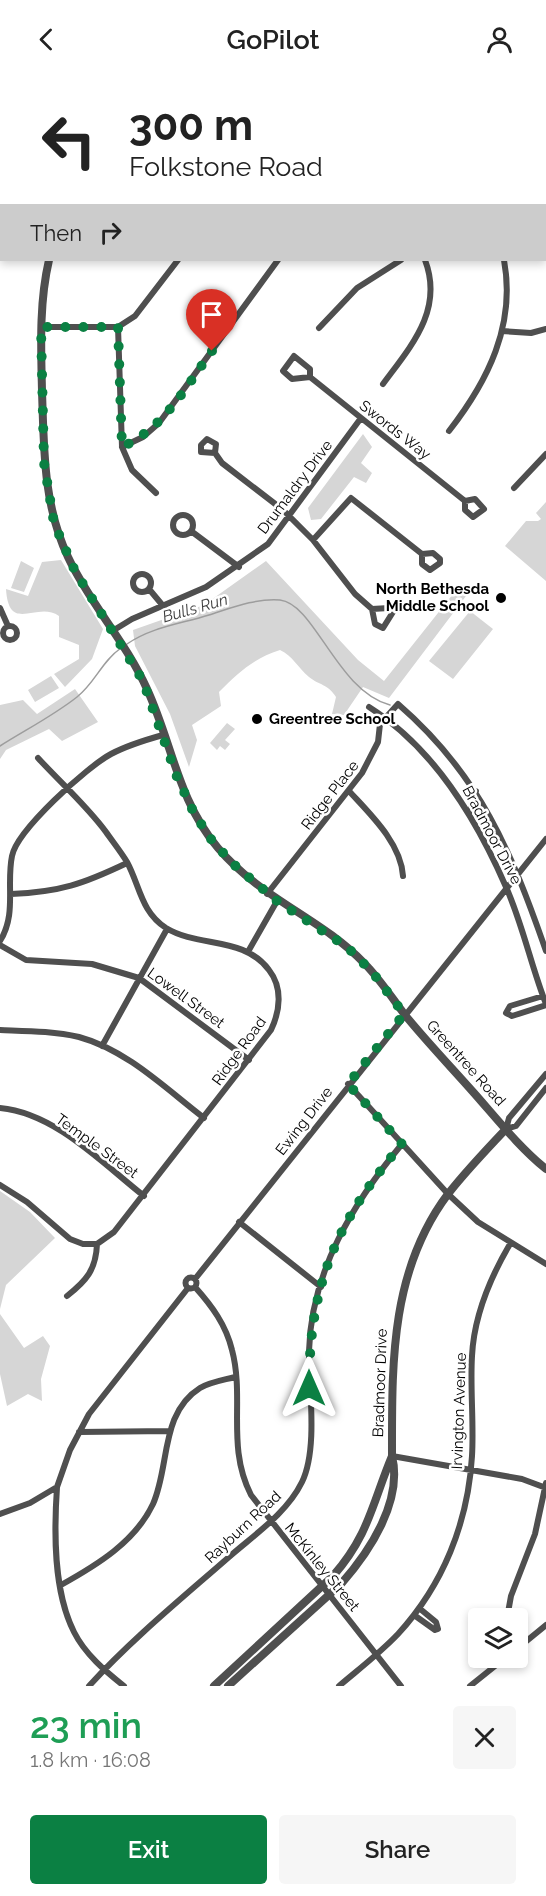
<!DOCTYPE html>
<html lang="en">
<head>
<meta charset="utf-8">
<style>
	:root { --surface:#fff; --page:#f6f6f6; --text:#222; --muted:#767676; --accent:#0b8043 }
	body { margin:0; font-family:Raleway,sans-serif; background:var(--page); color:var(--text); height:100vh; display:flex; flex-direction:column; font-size:22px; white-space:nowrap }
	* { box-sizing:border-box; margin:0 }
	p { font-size:20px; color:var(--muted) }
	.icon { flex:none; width:33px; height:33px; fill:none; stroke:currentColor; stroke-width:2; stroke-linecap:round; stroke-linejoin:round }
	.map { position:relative; height:1608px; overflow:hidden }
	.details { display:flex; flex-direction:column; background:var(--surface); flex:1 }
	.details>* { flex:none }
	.banner { position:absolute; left:0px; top:0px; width:546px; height:183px; box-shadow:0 3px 9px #0003; background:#fff; color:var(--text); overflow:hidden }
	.fabs { position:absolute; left:468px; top:1530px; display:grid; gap:12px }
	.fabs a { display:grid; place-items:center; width:60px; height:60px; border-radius:6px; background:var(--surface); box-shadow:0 3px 9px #0003; font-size:30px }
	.pin { position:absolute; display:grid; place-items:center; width:51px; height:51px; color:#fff; margin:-62px -26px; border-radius:50% 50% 50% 0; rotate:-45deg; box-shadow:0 0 6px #0007 }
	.pin .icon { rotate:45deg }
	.me { position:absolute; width:66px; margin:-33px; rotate:0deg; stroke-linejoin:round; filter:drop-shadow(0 0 4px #0008) }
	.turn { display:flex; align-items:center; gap:21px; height:126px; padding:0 30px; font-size:27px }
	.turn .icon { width:78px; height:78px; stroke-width:2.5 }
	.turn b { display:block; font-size:42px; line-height:51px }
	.then { display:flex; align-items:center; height:57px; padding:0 30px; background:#0003; gap:12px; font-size:22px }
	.round { display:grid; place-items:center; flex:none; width:63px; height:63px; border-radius:6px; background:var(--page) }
	.summary { display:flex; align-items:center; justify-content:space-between; height:102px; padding:0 30px }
	h1 { font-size:36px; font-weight:600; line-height:45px; color:#1e9e55 }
	.primary-button { display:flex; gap:12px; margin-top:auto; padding:12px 30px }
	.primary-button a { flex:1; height:69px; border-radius:6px; background:var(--accent); color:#fff; font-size:24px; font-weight:600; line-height:69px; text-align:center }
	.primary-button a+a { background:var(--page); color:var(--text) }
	header { display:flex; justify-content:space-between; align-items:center; height:78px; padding:0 30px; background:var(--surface); font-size:27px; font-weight:600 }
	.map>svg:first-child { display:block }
	.green { fill:#d6d6d6 }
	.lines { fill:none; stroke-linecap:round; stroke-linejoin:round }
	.stream { stroke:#9d9d9d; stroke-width:1.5 }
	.minor { stroke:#4f4f4f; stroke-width:6 }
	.tertiary { stroke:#4f4f4f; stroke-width:8 }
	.secondary { stroke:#1c1c1c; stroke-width:8 }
	.route { stroke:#0b8043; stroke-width:10; stroke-dasharray:0 18 }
	.poi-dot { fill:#000; stroke:#fff; stroke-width:2 }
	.labels { text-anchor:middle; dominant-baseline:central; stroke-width:5; stroke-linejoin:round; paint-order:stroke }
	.street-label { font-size:15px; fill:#000; stroke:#fff }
	.poi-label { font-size:15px; font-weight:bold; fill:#000; stroke:#fff; text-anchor:end }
	.water-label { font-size:16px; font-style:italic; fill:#3e3e3e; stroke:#fff }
</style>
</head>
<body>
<header><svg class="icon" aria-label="back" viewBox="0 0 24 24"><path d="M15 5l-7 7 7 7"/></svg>GoPilot<svg class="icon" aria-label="person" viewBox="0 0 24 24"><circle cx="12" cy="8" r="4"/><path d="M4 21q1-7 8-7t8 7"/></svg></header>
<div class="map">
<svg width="546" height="1608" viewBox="0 0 546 1608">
	<rect width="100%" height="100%" fill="#fff"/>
	<path class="green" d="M363 356 372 369 361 385 372 395 366 405 354 399 321 441 311 442 308 430Z
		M546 424V503L505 468 526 443H538L541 441 536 435Z
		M61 482 103 551 92 581 65 609 54 596 79 581V567L59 559V538C37 522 9 557 6 511L28 518 42 484Z
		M21 483 34 490 24 514 11 510Z
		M266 483 358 582 384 603 457 511 466 518 389 620 363 609 344 637 332 636 336 619C327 605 320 608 309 599 298 590 293 578 280 572 254 580 238 595 219 614L221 628 192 647 197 662 189 689 170 636 135 568 133 552 204 527Z
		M470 533 493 551 453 601 429 583Z
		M51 598 59 610 35 624 28 612Z
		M75 611 98 644 62 663 49 651 6 672 0 681V627L23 622 37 636Z
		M227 645 235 651 225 662 230 666 225 672 220 668 217 672 210 665Z
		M0 1113 30 1134 55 1160 6 1207 0 1231Z
		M0 1236 24 1270 43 1258 50 1268 41 1301 42 1323 28 1316 7 1328 0 1296Z"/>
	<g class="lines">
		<path class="stream" d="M127 566C152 549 180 546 209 537 231 530 256 520 280 522 315 526 337 613 390 627
			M0 668C25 652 53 638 77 619 95 605 102 583 121 570"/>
		<path class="minor" d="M473 0 475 2
			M269 2 270 0
			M401 2 404 0
			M538 2 539 0
			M544 114 546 116
			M41 249H118L135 238 178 182
			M118 249 122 369 132 392 156 415
			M319 250 357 210 401 182
			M502 253 531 255 546 251
			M310 299V291L294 278 283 293 292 301 310 299 465 423V432L473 439 484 431 475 421 465 423
			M383 306C411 268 444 232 425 182
			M449 353C488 303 516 247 504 182
			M122 369 143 359 159 345 278 182
			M215 375 201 374V367L207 361 216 366 215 375 222 385 283 432 313 462 355 516 372 531 375 546 383 550 393 534 389 530 372 531
			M514 410 546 376
			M173 447a10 10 0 1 1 20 0a10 10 0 1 1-20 0Z
			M191 453 239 489
			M313 462 351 420 422 476V486L430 492 440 485V481L433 475 422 476
			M133 505a9 9 0 1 1 18 0a9 9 0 1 1-18 0Z
			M149 511 164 529
			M0 530 8 548
			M3 555a7 7 0 1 1 14 0a7 7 0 1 1-14 0Z
			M114 552 132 541 206 509 268 466 361 340
			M369 629C434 670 476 740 506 809 523 847 531 888 546 926
			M349 713C370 736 401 765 403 798
			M469 736 476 713
			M11 816C60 814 83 806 127 785
			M267 816 362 695 378 664 380 646 398 626C480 697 511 773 546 873
			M0 863C17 836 6 807 12 778 17 752 87 689 111 676 128 667 145 662 163 657
			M0 867 26 882 92 886 139 900 249 982
			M249 872 277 823
			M543 918 510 928 506 935 512 938 546 927
			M0 952C26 953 53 953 79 959 127 972 166 1011 204 1040
			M102 968 167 851
			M348 1006 448 1116 478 1144 546 1186
			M0 1030C55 1035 102 1085 144 1118
			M506 1051 509 1040 546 996
			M506 1051 516 1048 546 1010
			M0 1107 27 1124 70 1161 83 1166H97L114 1154 271 952C280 933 283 910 269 892 244 858 199 870 166 850 141 834 140 808 127 784 121 774 113 764 106 754 87 728 60 704 38 680
			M239 1144 321 1209
			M185.5 1205a5.5 5.5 0 1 1 11 0a5.5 5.5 0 1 1-11 0Z
			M195 1201 546 761
			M195 1209C212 1228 226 1247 232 1272 245 1321 226 1368 251 1417L401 1608
			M67 1218C86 1203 96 1192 97 1166
			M79 1354 170 1353
			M392 1378 522 1401 546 1410
			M57 1409C54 1453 53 1513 74 1554 85 1576 105 1593 124 1608
			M0 1436 30 1425 57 1409 70 1372 89 1336 188 1210
			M61 1507C97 1487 135 1464 153 1426 170 1388 160 1335 200 1310 210 1304 224 1302 235 1299
			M414 1537 435 1552 438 1551 436 1544 419 1530
			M507 1540 511 1518 535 1456 546 1405
			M518 1570 546 1547
			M89 1608C132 1561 181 1521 229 1479 254 1457 287 1435 302 1404 318 1371 309 1311 309 1273 311 1194 353 1125 402 1066
			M339 1608C359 1591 380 1575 398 1556 443 1507 468 1445 472 1378 474 1345 470 1311 472 1278 474 1237 490 1200 510 1166
			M470 1608 505 1580"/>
		<path class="tertiary" d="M135 2V0
			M49 182C39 225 41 269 42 313 44 370 43 426 68 479 90 526 126 564 147 611 172 665 178 723 218 770 261 821 321 840 364 885 380 901 392 920 405 937 427 964 451 989 474 1015 497 1041 519 1069 546 1091
			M214 1608 333 1498C369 1457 372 1426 392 1378
			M228 1608 341 1506C370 1473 403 1423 392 1378 392 1286 390 1193 448 1116 466 1093 486 1072 506 1051"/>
		<path class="secondary" d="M188 2 189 0
			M0 122H2"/>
	</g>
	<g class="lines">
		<path class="route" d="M212 273C185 310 165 349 122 369L118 249H41L44 385 54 445 75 493 143 603 177 699 193 733 210 760 232 785 277 823 347 869 373 895 404 936 348 1006 402 1066C336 1144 309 1207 309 1310"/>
	</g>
	<g class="poi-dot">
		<circle cx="501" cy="520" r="6"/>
		<circle cx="257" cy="641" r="6"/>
	</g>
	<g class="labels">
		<g class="street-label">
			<text transform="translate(395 352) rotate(38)">Swords Way</text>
			<text transform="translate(295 409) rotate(-53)">Drumaldry Drive</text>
			<text transform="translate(330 717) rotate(-52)">Ridge Place</text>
			<text transform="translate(492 757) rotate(62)">Bradmoor Drive</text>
			<text transform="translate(186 920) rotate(36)">Lowell Street</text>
			<text transform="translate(239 973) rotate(-54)">Ridge Road</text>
			<text transform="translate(466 985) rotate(48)">Greentree Road</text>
			<text transform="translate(304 1043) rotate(-52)">Ewing Drive</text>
			<text transform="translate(97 1068) rotate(36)">Temple Street</text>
			<text transform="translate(380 1305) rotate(-88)">Bradmoor Drive</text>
			<text transform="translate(459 1333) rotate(-88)">Irvington Avenue</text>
			<text transform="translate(243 1449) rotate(-43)">Rayburn Road</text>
			<text transform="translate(322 1489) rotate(51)">McKinley Street</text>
		</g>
		<g class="poi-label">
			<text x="489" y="511">North Bethesda<tspan x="489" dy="17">Middle School</tspan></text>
			<text x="269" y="641" text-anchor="start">Greentree School</text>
		</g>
		<g class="water-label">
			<text transform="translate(195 530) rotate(-16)">Bulls Run</text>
		</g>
	</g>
</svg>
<div class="fabs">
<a><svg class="icon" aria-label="layers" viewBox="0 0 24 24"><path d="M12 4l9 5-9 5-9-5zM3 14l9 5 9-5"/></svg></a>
</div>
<div class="pin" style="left:212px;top:273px;background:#d93025"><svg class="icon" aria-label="arrive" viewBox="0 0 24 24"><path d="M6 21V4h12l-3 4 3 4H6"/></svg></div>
<svg class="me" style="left:309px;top:1310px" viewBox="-20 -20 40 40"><path d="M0-17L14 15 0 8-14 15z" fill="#0b8043" stroke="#fff" stroke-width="4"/></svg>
<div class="banner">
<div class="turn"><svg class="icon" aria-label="left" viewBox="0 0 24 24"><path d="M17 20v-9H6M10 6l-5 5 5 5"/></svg><div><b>300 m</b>Folkstone Road</div></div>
<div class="then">Then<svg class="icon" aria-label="right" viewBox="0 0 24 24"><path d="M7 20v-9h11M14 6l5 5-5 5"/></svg></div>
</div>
</div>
<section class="details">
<div class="summary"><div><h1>23 min</h1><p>1.8 km · 16:08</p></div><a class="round"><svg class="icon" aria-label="close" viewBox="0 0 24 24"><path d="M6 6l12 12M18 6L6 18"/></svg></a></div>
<div class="primary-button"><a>Exit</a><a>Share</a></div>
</section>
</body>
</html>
